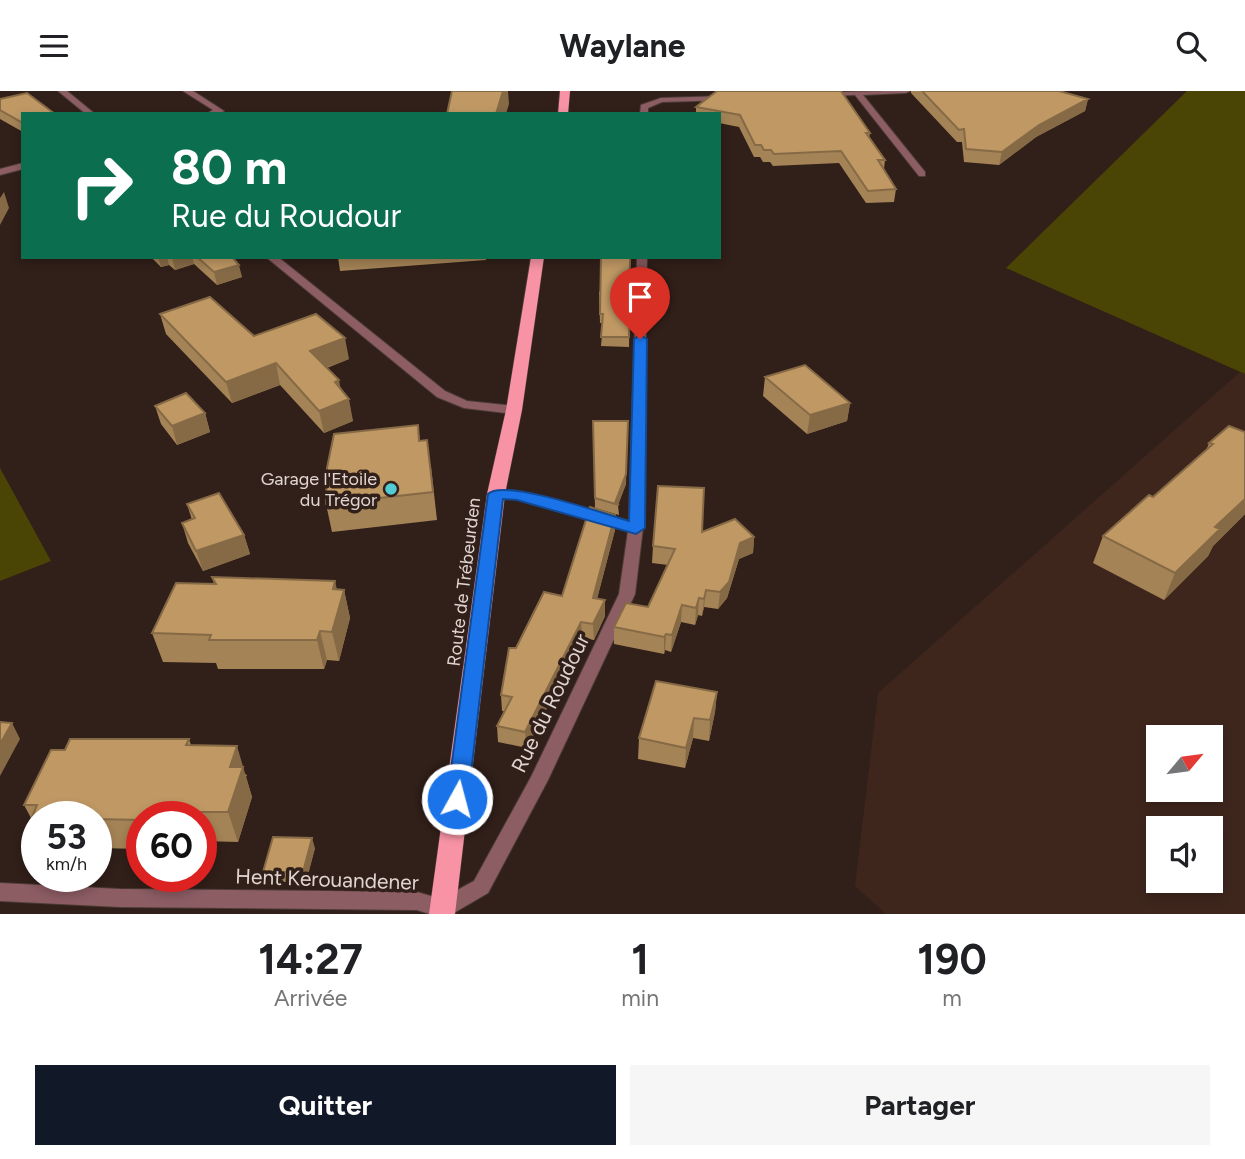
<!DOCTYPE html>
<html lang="fr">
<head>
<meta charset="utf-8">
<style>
	:root { --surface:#fff; --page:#f6f6f6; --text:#202124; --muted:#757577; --accent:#111827 }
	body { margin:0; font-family:Figtree,sans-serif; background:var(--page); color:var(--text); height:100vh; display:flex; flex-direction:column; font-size:26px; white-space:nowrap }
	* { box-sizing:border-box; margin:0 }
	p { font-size:23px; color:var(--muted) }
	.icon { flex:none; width:38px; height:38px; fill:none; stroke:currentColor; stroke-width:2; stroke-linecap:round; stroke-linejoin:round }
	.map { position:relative; height:823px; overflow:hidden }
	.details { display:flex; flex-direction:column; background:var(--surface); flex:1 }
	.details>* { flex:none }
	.guide { position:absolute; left:21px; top:21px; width:700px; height:147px; border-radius:0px; box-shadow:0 4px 10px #0003; background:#0b6e4f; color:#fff; overflow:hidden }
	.needle { width:46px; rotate:61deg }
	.controls { position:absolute; left:1146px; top:634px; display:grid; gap:14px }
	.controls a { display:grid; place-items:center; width:77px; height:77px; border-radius:0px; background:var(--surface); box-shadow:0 4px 10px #0003; font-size:35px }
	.speed { position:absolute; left:21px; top:710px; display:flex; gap:14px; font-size:35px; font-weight:700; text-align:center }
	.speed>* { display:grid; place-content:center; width:91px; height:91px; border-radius:50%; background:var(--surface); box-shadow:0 4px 10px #0003; line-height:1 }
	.speed small { font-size:18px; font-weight:400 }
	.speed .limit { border:10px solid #d22; background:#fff; color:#111 }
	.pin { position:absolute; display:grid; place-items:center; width:60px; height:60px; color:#fff; margin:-72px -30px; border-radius:50% 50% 50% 0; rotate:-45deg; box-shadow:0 0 7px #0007 }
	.pin .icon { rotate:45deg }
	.me { position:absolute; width:77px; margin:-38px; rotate:7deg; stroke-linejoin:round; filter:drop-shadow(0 0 5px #0008) }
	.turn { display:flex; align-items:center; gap:24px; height:147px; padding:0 35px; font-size:32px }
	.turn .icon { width:91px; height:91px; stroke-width:2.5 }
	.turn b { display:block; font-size:49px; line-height:60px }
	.eta { display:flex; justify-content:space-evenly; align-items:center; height:119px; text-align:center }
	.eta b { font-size:42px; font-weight:700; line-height:49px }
	.button { display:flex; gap:14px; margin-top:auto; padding:14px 35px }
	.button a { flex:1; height:80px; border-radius:0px; background:var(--accent); color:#fff; font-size:28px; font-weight:700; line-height:80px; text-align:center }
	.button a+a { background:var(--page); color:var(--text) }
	header { display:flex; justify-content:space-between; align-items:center; height:91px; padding:0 35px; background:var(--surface); font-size:32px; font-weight:700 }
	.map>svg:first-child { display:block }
	.built { fill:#3e261d; fill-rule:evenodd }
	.green { fill:#4a4505 }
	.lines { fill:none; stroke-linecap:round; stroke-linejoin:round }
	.street-casing { stroke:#4d3c36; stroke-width:2 }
	.primary-casing { stroke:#4d3c36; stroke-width:1 }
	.street { fill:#8d5d64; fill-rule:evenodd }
	.primary { fill:#f793a4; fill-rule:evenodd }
	.wall { fill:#a48356 }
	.shaded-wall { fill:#866a46 }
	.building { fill:#bf9864; stroke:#866a46; stroke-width:2 }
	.route { fill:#1a73e8; stroke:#114b97; stroke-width:2 }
	.poi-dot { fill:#51ccd4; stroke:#311f19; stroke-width:2.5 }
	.labels { text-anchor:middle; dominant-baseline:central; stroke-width:7; stroke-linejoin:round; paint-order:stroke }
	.poi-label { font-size:18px; fill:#e1d5d1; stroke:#311f19; text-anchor:end }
	.street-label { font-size:18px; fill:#e1d5d1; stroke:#311f19 }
	.near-street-label { font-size:21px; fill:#e1d5d1; stroke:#311f19 }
</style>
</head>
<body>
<header><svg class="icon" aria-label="menu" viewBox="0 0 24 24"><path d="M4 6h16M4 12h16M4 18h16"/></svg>Waylane<svg class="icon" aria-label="search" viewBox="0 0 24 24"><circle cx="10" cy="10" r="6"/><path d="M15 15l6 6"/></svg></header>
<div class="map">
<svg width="1245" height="823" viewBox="0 0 1245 823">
	<rect width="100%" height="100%" fill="#311f19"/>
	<path class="built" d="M1240 281 1245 283V823H886L855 795 878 602ZM1158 646H1211V698H1158ZM1158 737H1211V789H1158Z"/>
	<path class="green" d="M1187 0H1245V283L1006 177Z
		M0 377 51 470 0 490Z"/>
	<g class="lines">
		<g class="street-casing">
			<path id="street" d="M58 0H67L95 23H86Z
				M183 0H193L224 20 220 23H206L213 19Z
				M910 0 906 2 863 4 925 81V85H919L855 4 827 5 823 3C838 0 890 0 910 0Z
				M726 5 730 7 729 9 662 11 648 17V23H640L641 14 661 7Z
				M23 72V78L0 84V78Z
				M266 166H278L445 300 467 310 514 315 520 319 514 323 464 317 437 306Z
				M637 166H647L643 437 635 503 548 689 488 802 452 823H430L417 819 120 816 0 810V792L120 798 417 801 441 808 474 790 531 686 619 503 628 440 518 408 491 406 489 403C504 389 606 424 629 430Z"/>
		</g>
		<g class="primary-casing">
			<path id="primary" d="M560 0H570L568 23H558Z
				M531 166H544L522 319 505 403 455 823H429L487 403 506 319Z"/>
		</g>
		<use href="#street" class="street"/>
		<use href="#primary" class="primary"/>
	</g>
	<path class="wall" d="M911 0H1059L1088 8 1085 20 1036 46 999 74 964 71 962 51H957L911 2Z
		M0 8 23 23V41L0 28Z
		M696 16 870 42 869 47 885 69 884 78 896 98 894 111 866 112 839 72 773 75 770 71H763L760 66H754L739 36 719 32V23H696Z
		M151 166H232L242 186 217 194 194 173 175 179 169 174 161 176Z
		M338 166H486V169L340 180Z
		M630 166 629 256 601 255 603 232H600L599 201Z
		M160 223 349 268 327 277 341 299 353 330 324 342 280 294 232 312 166 243Z
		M765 286 850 312 847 330 807 343 763 305Z
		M155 315 205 322 210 341 177 354 161 333Z
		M593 330 626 393 618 414 619 424 595 417Z
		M418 334 420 350 431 376 437 429 332 441 326 413Z
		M1245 341V423L1213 455 1208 465 1164 509 1093 472 1103 445 1153 406 1206 360 1209 352Z
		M187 413 244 444 250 463 203 480 188 452 182 432 192 429Z
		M615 424V439L597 508 605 525 594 549 582 547 527 657 498 651 497 635 504 620H502L501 604 562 505Z
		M702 441 754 446 753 462 739 468 727 507 718 518 704 516 702 525 698 524 695 534 681 531 671 561 665 559 664 563 614 553V536L648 516 668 474 652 472 653 455Z
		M212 486 344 499 350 527 339 570 327 569 324 578H218L216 572 163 571 152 542 214 493Z
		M717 601 715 621 709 650 693 647 685 677 638 668 639 647Z
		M189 648 191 654 247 684 246 686 252 706 238 751 201 750V726H142V758L96 757V726H37V738L24 714Z
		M315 757 306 791H266L263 781Z"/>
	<path class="shaded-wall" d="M503 0H508L509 13 506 23H496Z
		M1088 8 1085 20 1036 46 999 74 1002 61 1039 34Z
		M4 101 9 117 0 134V107Z
		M158 166H167L169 174 161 176Z
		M172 166H192L194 173 175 179Z
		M239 174 242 186 217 194 214 181Z
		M345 247 349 268 314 281 310 260Z
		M276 272 280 294 232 312 226 291Z
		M339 289 343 310 349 308 353 330 324 342 319 320 335 291Z
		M850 312 847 330 807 343 810 324Z
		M205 322 210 341 177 354 172 335Z
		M628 330 626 393 618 414 615 413Z
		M1245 408V423L1213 455 1208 465 1164 509 1175 482 1215 436Z
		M615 424V439L593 523V507Z
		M244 444 250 463 203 480 196 460Z
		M754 446 753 462 739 468 727 507 718 518 720 501 740 452Z
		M335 490 340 512 344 499 350 527 339 570 332 541 333 498Z
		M706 499 704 516 702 525 704 508Z
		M699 507 698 524 695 534 696 517Z
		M605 509V525L594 549 593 533Z
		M682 514 681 531 671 561 672 544Z
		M581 531 582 547 527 657 525 641Z
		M320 540 327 569 324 578 317 549Z
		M666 543 665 559 664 563V546Z
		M717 601 715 621 709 650 710 629Z
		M694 627 693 647 685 677 686 657Z
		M12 632 20 648 0 685V653Z
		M237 655 252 706 238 751 228 721 230 676Z
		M312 747 315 757 306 791 303 781Z"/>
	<path class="building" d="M452 0H503L496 23H447Z
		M717 0H841L870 42H866L885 69H878L896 98 868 100 841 60 774 63 771 59H764L761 54H755L740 24 696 16Z
		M922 0H1059L1088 8 1039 34 1002 61 966 58 964 38 959 39Z
		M27 2 55 23H23V32L0 19V8Z
		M197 166H232L239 174 214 181Z
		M601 166H630L629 246H601L603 223H600Z
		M210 206 254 245 316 223 345 247 310 260 339 289 335 291 349 308 319 320 276 272 226 291 160 223Z
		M805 274 850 312 810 324 765 286Z
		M186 302 205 322 172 335 155 315Z
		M593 330H628L626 383 615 412 619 414 595 407Z
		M418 334 419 350 427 349 433 401 326 413 327 377 334 343Z
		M1229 335 1245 341V408L1215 436 1220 438 1175 482 1103 445 1149 404 1153 406 1213 353 1209 352Z
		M658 395 704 397 702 441 735 428 754 446 740 452 729 491 720 501 706 499 704 508 699 507 696 517 682 514 672 544 666 543 664 546 614 536 626 512 648 516 675 458 653 455Z
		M219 402 244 444 196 460 182 432 195 427 187 413Z
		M590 416 615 424 593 507 605 509 593 533 581 531 525 641 497 635 512 606 501 604 509 557H516L544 501 562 505Z
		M212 486 335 490 333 498 344 499 332 541 320 540 317 549H209L211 544 152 542 176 492 216 493Z
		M656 590 717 601 710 629 694 627 686 657 639 647Z
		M0 631 12 632 0 653Z
		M70 648H189L186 654 237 655 230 676H243L228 721H157L155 726H142V729L96 728V726H32L37 714H24L51 659H65Z
		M273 746 312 747 303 781H263Z"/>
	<path class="route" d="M640 244 647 248 645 437 636 443 517 409 503 408 468 708 464 714 457 716 450 714 447 708 488 403C503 387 605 423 629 430L634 248Z"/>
	<circle class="poi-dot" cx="391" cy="398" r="7"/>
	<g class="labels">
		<g class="poi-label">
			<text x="377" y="388">Garage l'Etoile<tspan x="377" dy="21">du Trégor</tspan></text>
		</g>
		<g class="street-label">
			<text transform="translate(464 491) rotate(-83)">Route de Trébeurden</text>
		</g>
		<g class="near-street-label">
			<text transform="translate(550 612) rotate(-64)">Rue du Roudour</text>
			<text transform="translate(327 788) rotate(2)">Hent Kerouandener</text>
		</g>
	</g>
</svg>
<div class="controls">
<a><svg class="needle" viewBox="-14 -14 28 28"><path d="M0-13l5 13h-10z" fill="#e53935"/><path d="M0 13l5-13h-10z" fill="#757577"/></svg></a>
<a><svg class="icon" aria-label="sound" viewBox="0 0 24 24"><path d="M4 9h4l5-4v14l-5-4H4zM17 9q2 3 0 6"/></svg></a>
</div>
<div class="speed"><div>53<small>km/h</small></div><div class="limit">60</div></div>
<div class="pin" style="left:640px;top:248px;background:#d93025"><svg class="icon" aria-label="arrive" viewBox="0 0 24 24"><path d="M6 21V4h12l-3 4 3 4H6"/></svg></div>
<svg class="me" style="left:457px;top:708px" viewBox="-20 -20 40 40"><circle r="17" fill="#1a73e8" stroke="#fff" stroke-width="3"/><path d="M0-11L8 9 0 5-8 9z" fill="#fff"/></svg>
<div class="guide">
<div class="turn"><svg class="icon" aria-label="right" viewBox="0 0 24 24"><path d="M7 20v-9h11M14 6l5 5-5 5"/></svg><div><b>80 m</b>Rue du Roudour</div></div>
</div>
</div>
<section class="details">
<div class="eta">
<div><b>14:27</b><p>Arrivée</p></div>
<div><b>1</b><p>min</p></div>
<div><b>190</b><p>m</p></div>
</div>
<div class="button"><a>Quitter</a><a>Partager</a></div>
</section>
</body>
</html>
